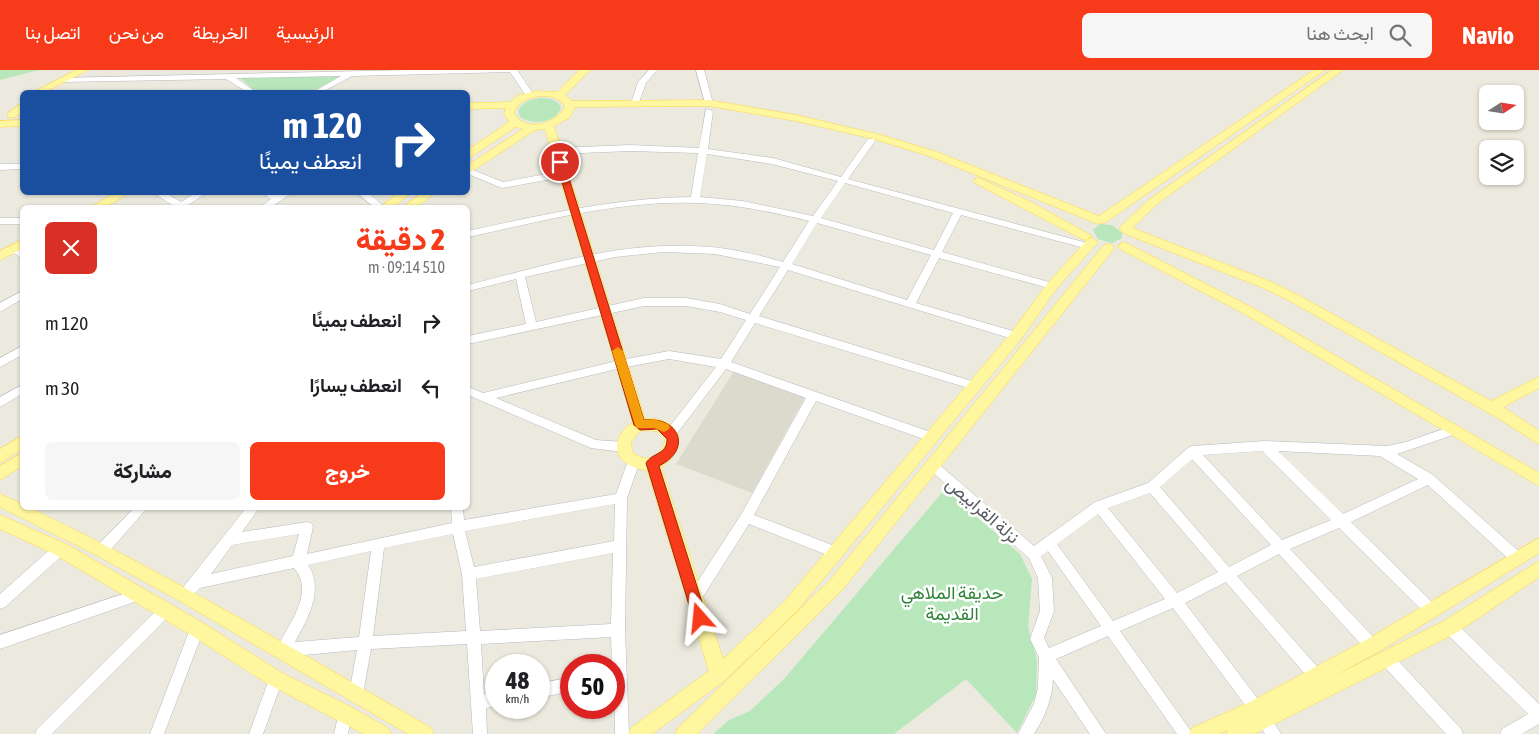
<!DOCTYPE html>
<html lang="ar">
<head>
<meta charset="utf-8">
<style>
	:root { --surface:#fff; --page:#f6f6f6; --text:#202124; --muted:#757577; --accent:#f73b1a }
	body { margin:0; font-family:"Asap Condensed",Vazirmatn,sans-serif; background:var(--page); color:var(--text); direction:rtl; height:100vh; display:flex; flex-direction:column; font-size:19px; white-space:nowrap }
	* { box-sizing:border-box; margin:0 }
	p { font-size:16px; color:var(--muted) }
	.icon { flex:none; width:28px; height:28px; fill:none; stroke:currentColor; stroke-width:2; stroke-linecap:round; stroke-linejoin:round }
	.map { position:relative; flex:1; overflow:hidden; direction:ltr }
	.panel { position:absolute; left:20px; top:135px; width:450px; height:305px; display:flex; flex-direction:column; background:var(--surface); border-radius:8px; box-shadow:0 1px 4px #0004; direction:rtl }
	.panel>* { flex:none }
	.guide { position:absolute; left:20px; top:20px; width:450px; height:105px; border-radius:8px; box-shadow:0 1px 4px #0004; direction:rtl; background:#1a4fa0; color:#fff; overflow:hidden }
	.needle { width:32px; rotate:78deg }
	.buttons { position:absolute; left:1479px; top:15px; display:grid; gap:10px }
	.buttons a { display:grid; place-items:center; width:45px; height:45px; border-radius:8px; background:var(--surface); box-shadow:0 1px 4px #0004; font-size:25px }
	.speed { position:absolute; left:485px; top:584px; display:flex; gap:10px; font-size:25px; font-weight:700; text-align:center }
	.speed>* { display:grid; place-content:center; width:65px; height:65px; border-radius:50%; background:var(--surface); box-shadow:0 1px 4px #0004; line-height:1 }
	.speed small { font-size:12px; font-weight:400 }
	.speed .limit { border:8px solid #d22; background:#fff; color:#111 }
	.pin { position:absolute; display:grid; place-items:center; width:42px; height:42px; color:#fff; margin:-21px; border:2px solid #fff; border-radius:50%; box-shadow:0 1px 5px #0007 }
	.me { position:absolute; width:55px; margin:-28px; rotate:342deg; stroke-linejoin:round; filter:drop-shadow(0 0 4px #0008) }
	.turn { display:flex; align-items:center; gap:18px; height:105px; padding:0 25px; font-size:22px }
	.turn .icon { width:65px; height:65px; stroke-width:2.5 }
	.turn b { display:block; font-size:35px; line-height:42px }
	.round { display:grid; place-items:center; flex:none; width:52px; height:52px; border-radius:8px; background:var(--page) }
	.head { display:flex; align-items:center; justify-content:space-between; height:85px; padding:0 25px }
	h1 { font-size:30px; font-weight:800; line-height:38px; color:var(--accent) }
	.action { display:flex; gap:10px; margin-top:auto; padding:10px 25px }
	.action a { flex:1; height:58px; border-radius:8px; background:var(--accent); color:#fff; font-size:20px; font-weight:800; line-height:58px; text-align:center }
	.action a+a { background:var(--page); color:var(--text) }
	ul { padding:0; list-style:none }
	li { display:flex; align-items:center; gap:15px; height:65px; padding:0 25px }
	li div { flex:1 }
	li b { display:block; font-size:19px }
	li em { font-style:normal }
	header { display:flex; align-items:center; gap:30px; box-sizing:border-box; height:70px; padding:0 25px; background:var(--accent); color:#fff }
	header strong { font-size:24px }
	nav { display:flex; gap:28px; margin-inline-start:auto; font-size:18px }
	.search { width:350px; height:45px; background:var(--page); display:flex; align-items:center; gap:12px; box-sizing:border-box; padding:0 18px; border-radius:8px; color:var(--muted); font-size:19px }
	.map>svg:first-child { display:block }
	.education { fill:#dcd9cd }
	.green { fill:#b8e7bb }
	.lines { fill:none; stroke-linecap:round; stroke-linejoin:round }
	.minor-casing { stroke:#b7b9bf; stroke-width:1 }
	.major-casing { stroke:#fdd747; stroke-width:1 }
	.minor { fill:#fff; fill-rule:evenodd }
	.major { fill:#fff6a0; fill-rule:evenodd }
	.route { fill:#f73b1a; stroke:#a12611 }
	.slow { fill:#f59e0b }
	.labels { text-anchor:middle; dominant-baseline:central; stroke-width:5; stroke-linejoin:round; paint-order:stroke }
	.street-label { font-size:18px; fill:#575b61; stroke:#fff }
	.park-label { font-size:18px; fill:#2d8337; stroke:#fff }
</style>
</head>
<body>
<header>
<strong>Navio</strong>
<div class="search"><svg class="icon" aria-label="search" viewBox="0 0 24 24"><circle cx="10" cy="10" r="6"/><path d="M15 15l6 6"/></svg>ابحث هنا</div>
<nav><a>الرئيسية</a><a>الخريطة</a><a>من نحن</a><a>اتصل بنا</a></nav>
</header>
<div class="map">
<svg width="1539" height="664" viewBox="0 0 1539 664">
	<rect width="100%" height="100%" fill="#eceade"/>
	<path class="education" d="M734 301 805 327 752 423 676 394Z"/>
	<path class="green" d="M0 0H39L0 10Z
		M342 6 311 22H256L240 8Z
		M540 28C548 28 557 29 561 37 557 54 531 55 520 47L518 41C522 32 531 29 540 28Z
		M1100 154 1112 155 1122 163V168L1112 173 1098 169 1093 160Z
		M945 419 1020 484 1032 509 1028 557 1037 590 1036 625 1017 663 966 609 894 664H713L729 650 750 641 785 608Z"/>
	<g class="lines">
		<g class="minor-casing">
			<path id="minor" d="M409 0H517L534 25 527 27 510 2 352 6 322 22H313L341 6 236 8 256 22H247L226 9 61 12 57 10 61 8Z
				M649 0H657L646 13 638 35H632L631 33 638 12Z
				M696 0H704L713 33 712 35 705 33Z
				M706 39 713 41 708 79 773 88 841 107 868 69H874L875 71 848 109 1091 174 1093 176 1088 179 961 145 942 182 1056 214 1057 216 1052 219 939 188 916 233 1020 263 1021 266 1016 270 788 200 759 246 975 312 981 316 975 320 755 253 731 292 936 364 938 367 936 370 932 372 816 331 754 445 840 478 841 482 840 486 835 488 749 454 699 533 694 535 689 533 687 529 689 525 742 443 806 328 726 299 675 366H667L665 363 667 360 716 297 669 289 621 298 496 328 596 370 623 372 627 374 629 377 627 380 623 382 591 378 468 325V317L483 323 621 290 669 281 721 289 746 250 720 242 686 236H644L468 274V266L526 254 516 209 468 221V215C540 197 614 173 689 176 721 176 753 183 783 192L809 151C772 142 735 134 697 133 620 130 543 151 468 167V161C541 145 615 128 691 127L698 83 630 81 557 84 553 81 557 78 630 75 699 78ZM707 84 772 94 838 111 813 146 743 131 700 127ZM845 113 953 143 934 180 821 148ZM817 153 931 185 907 230 792 194ZM664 182 715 184 780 197 750 244 720 234 686 228H644L536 252 525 207 615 187Z
				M0 94H22V99L0 100Z
				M468 98 503 112 563 101 567 104 563 107 502 118 468 104Z
				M152 122H164L181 132 197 122H208L188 135 190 138H173L174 136Z
				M261 122H273L278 125 282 122H293L270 138H259L271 129Z
				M356 122H367L386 138H375Z
				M0 148H22V154H0Z
				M13 176 22 181V188L10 181V177Z
				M22 221V229L0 242V233Z
				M22 276V285L0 297V288Z
				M22 315V324L0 337V327Z
				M1452 356 1456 358 1458 361 1456 364 1397 384 1433 405 1523 485 1524 489 1523 493 1518 495 1513 493 1428 415 1351 452 1436 536 1438 540 1436 544 1431 546 1426 544 1339 458 1290 479 1377 571 1379 576 1377 581 1372 583 1367 581 1279 484 1237 506 1321 601 1323 606 1321 611 1316 613 1311 611 1226 512 1185 533 1261 633 1263 638 1261 643 1256 645 1251 643 1173 538 1120 561 1193 664H1177L1108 566 1056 589 1106 664H1090L1053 609C1052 629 1045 647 1034 664H1018L1034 634 1038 618 1039 587 1030 569 1040 541 1038 508 1029 488 928 398 926 395 928 392 932 390 936 392 1034 476 1095 432 1148 413 1188 378 1192 376 1265 371 1387 376 1406 372ZM1262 381 1331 450 1282 470 1203 385ZM1278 381 1380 386 1418 409 1343 444ZM1192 389 1271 475 1229 497 1160 417ZM1150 423 1218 502 1177 523 1108 438ZM1098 444 1165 529 1113 551 1057 474ZM1048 481 1101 556 1049 578 1044 568 1054 541 1052 508 1041 486Z
				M634 386 638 388 640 391 627 428 625 560 629 664H615L614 595H612L611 567 481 574 484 624 496 622V636L486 638 487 664H473L467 574 371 579 363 624 361 629 356 631 351 629 349 624 357 580 283 587 278 585 276 580C287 556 316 523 294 498L200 518 189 529 184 531 179 529 177 525 246 438H259L242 462 307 452 311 453 313 457 307 484 452 453 451 438H463L464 450 616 424 628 391 630 388ZM615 434 614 471 474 497 465 461ZM299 464 293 486 211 504 232 475ZM453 464 462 504 466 561 373 566 384 478ZM371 481 359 567 295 572C307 550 325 519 308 495ZM613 483 611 554 480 561 476 509Z
				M134 438H147L107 484 102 486 97 484 96 480 97 476Z
				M60 473 65 475 66 479 65 483 5 537 0 539V524L55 475Z
				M138 519 143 521 145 525 143 529 0 579V565Z
				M165 535 170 537 172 541 170 545 52 664H35L37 659 160 537Z
				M1450 551 1455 552 1539 634V654L1522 664H1500L1502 659 1528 644 1445 562 1443 557 1445 552Z
				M197 553 202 554 204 559 164 664H150L190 559 192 554Z
				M1387 582 1392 584 1461 659 1463 664H1446L1382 594 1380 589 1382 584Z
				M276 602 281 604 283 609 263 664H249L271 604Z
				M571 607V621L539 628V614Z
				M345 636 350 638 352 643 348 664H334L340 638Z
				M1264 643 1269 645 1281 664H1265L1257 650 1259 645Z"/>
		</g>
		<g class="major-casing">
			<path id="major" d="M76 0H88L45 22H34Z
				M580 0H590L565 25 572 31 709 30 796 45 881 65 937 82 1099 146 1314 0H1325L1106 152 1098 154 929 86 874 69 796 51 709 36 575 37 570 47 554 56 645 349C681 346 691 378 661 397L723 589 784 532 1011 263 1048 213 1088 169 1092 168 1098 172 1056 219 1021 269 796 542 725 610 652 664H628L631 658 709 601 647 400C625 399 607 381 623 361 626 357 628 355 633 353L545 59 535 60 472 101 468 102V95L523 59 516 57 472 86 468 87V80L509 52 504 43 506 38 468 39V33L510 32 517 26 535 21 557 22ZM540 26C551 26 560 27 565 37 556 54 524 63 514 43 518 31 529 28 540 26ZM647 360C656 361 663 362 665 371 661 387 645 394 632 382L631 372 638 363Z
				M1332 0H1343L1158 133 1132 158 1269 211 1296 224 1491 331 1539 307V318L1503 337 1539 361V374L1496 347 1288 230 1261 217 1123 163 1119 158 1150 129Z
				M22 33V41L16 47H8V43Z
				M22 50V56L0 57V51Z
				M979 108 1031 132 1092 166 1086 170 1082 169 975 113 974 111 975 109Z
				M116 122H130L105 138H90Z
				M399 122H412L392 138H379Z
				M423 122H436L415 138H402Z
				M22 170V179L0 190V181Z
				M1124 172 1251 237 1539 403V416L1243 243 1120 179 1118 176Z
				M1108 174 1112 175 1114 178 1112 181 843 519 697 664H675L678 658 831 509 1104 175Z
				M22 366V379L0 393V379Z
				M22 383V396L0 410V396Z
				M0 424 22 434V438H30C168 504 299 582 431 658L434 664H408L178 530 96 485 0 437Z
				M0 445 66 474 203 553 282 603 351 637 388 658 391 664H364L270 615 191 565 54 484 0 459Z
				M1539 468V483L1378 582 1332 607 1444 551 1539 491V507L1456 563 1254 664H1226L1228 660 1219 664H1189L1192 658 1250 632 1366 570Z"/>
		</g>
		<use href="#minor" class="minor"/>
		<use href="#major" class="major"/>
	</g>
	<path class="route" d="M557 90 564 92 644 350C679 346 693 379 659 396L707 548 705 552 700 554 695 552 693 548 646 393C653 382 667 385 667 369L657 359 640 360 634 355 556 92Z"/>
	<path class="slow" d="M618 277 623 281 644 350 654 349 668 354 670 357 668 360 664 362 654 358H636L612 281Z"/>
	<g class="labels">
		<g class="street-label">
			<text transform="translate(983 440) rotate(41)">نزلة القرابيص</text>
		</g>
		<g class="park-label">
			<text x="952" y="522">حديقة الملاهي<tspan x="952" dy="21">القديمة</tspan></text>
		</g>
	</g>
</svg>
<div class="buttons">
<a><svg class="needle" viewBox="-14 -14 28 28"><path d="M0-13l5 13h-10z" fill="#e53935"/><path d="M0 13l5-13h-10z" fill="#757577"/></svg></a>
<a><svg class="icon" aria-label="layers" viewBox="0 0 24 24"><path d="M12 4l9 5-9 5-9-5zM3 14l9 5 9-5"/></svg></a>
</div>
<div class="speed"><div>48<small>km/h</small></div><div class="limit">50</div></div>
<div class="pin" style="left:560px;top:92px;background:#d93025"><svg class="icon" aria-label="arrive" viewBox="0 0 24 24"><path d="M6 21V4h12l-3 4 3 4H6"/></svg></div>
<svg class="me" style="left:700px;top:548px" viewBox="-20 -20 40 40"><path d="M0-17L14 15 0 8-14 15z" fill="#f73b1a" stroke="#fff" stroke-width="4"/></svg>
<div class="guide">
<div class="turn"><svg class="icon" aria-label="right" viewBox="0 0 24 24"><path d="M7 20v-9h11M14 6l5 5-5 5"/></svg><div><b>120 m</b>انعطف يمينًا</div></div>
</div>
<section class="panel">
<div class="head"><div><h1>2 دقيقة</h1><p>510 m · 09:14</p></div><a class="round" style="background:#d93025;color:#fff"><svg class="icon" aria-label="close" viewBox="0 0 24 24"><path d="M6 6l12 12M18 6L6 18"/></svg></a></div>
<ul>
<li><svg class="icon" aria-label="right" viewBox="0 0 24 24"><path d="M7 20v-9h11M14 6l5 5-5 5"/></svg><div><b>انعطف يمينًا</b></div><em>120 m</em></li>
<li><svg class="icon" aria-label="left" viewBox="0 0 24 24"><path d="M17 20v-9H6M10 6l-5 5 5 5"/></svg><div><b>انعطف يسارًا</b></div><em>30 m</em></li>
</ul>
<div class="action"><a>خروج</a><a>مشاركة</a></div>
</section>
</div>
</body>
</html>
